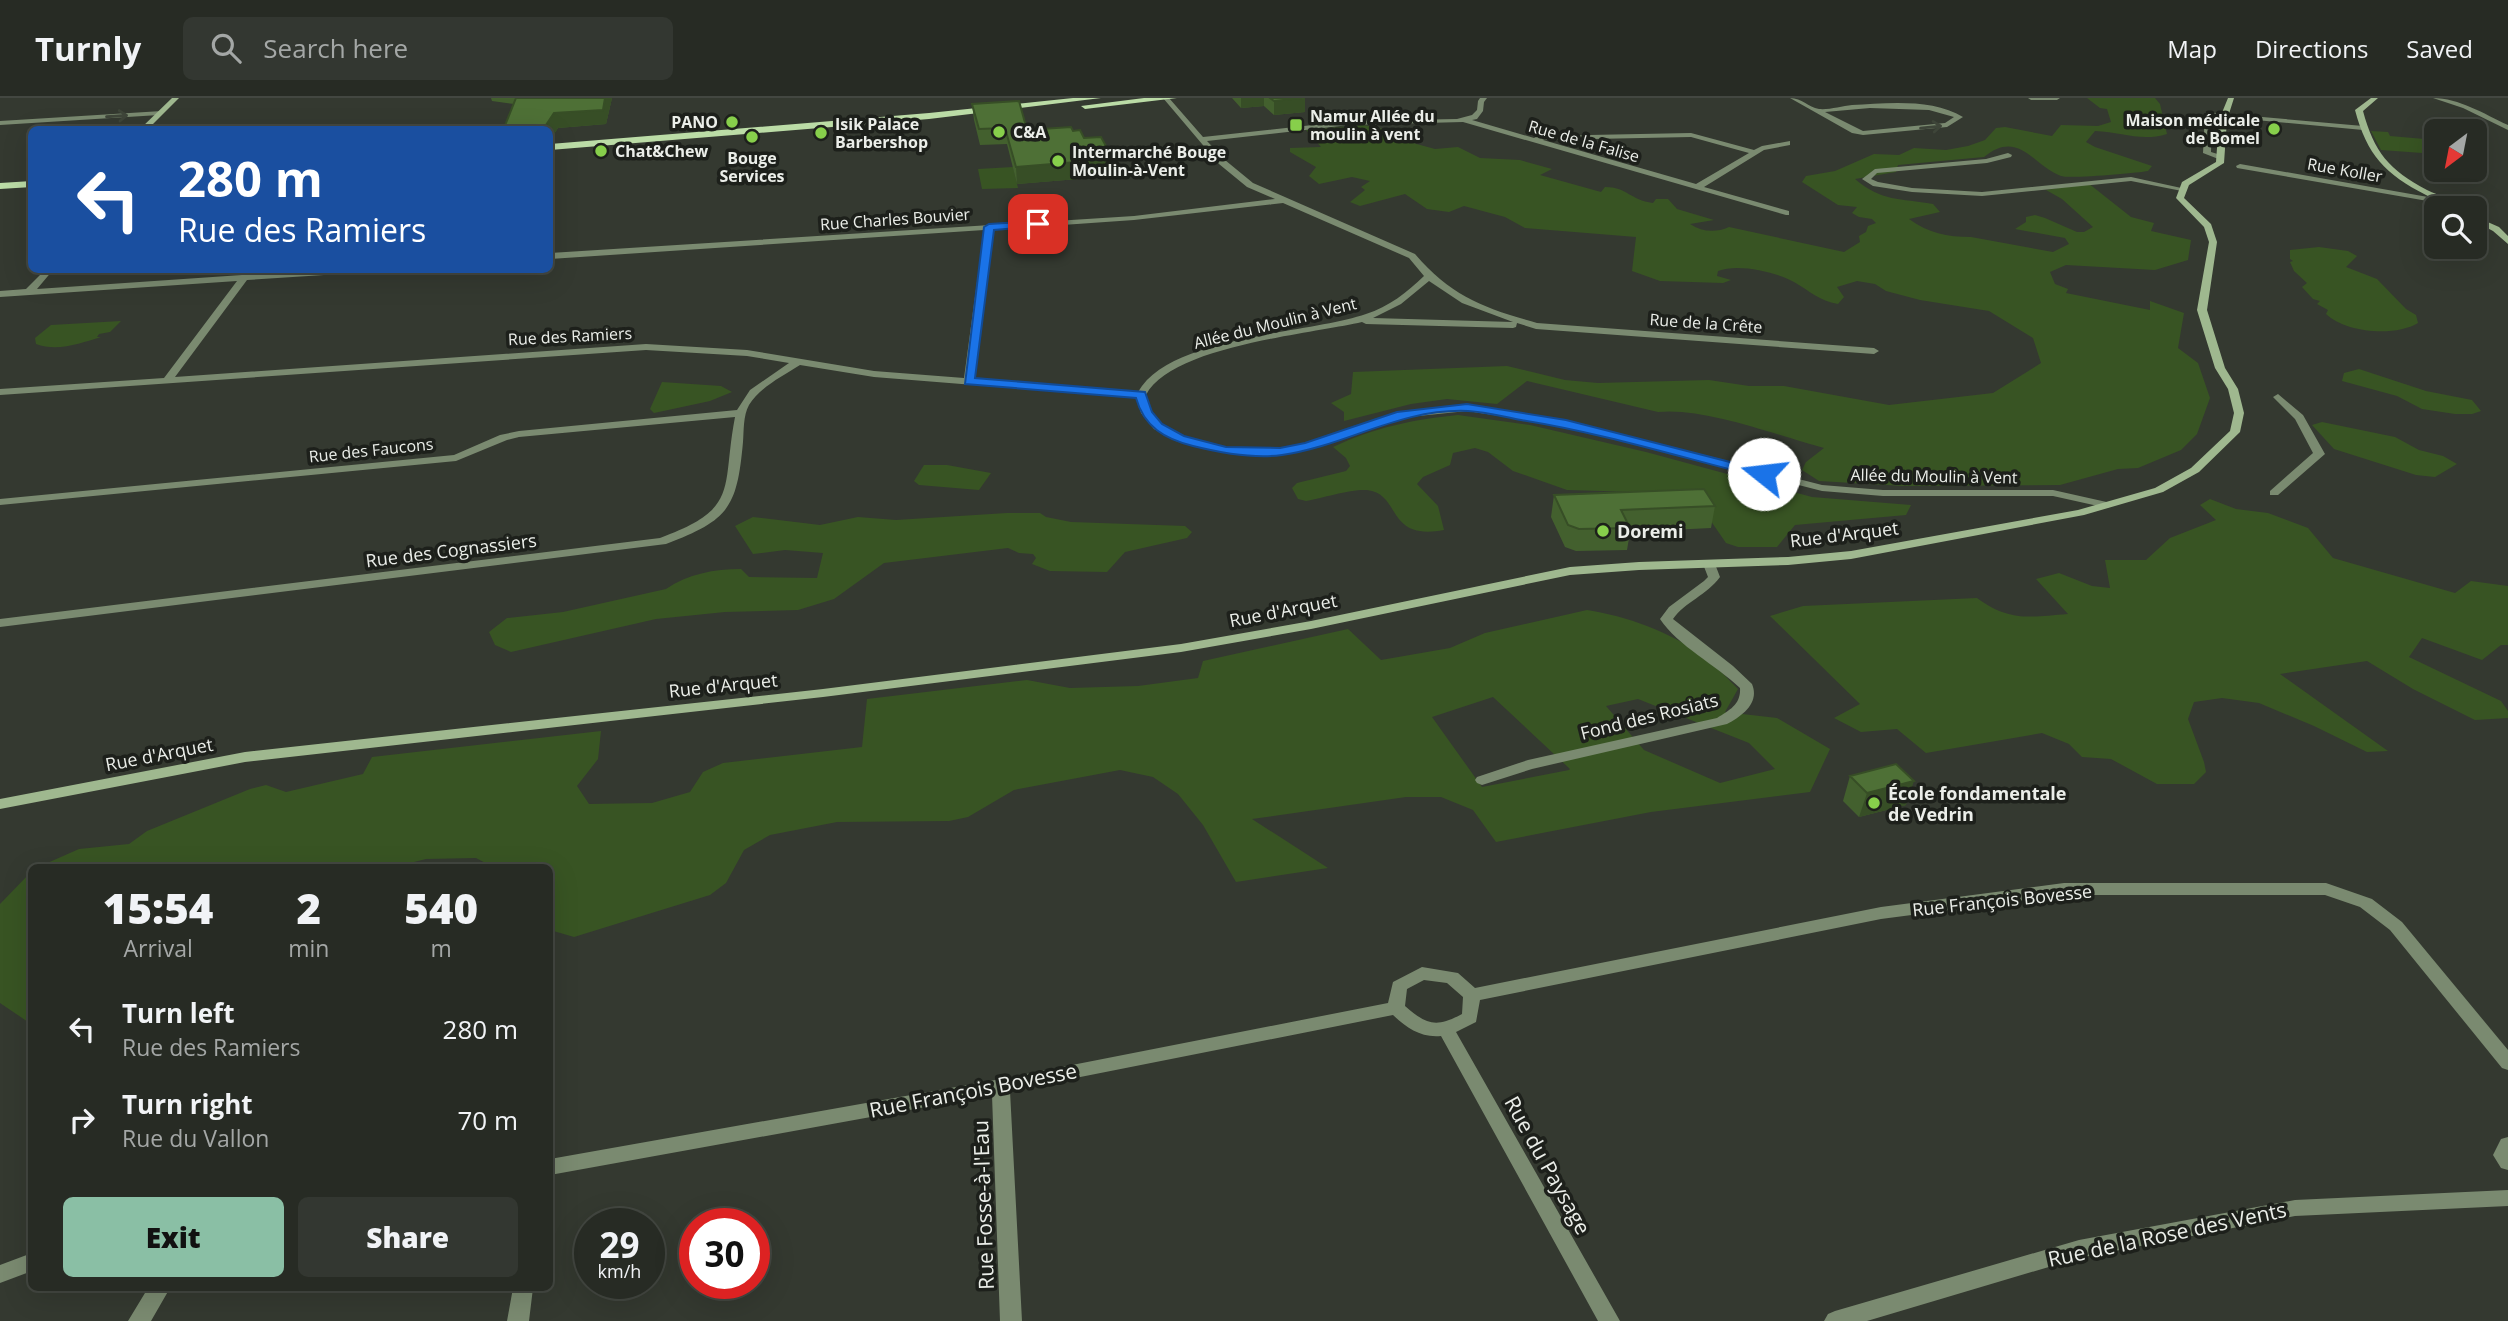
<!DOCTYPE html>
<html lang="en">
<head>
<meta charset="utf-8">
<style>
	:root { --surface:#272b24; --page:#333731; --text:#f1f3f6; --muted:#a4a7a6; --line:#434741; --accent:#8abfa5 }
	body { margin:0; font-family:"Open Sans",sans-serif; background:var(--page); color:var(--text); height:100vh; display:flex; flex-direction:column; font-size:26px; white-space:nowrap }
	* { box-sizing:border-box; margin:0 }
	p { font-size:23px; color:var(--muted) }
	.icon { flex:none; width:38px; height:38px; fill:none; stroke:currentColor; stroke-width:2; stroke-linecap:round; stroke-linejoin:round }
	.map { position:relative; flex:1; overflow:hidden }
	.panel { position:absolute; left:28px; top:766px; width:525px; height:427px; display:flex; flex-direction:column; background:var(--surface); border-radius:10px; box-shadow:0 7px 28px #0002,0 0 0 2px var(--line) }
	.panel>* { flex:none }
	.banner { position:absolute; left:28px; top:28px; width:525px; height:147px; border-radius:10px; box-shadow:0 7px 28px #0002,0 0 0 2px var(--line); background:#1a4fa0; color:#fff; overflow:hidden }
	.needle { width:46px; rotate:212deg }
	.fabs { position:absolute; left:2424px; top:21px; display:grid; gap:14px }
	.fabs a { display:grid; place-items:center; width:63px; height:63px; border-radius:10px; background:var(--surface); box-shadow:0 7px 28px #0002,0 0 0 2px var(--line); font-size:35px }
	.speed { position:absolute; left:574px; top:1110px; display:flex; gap:14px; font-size:35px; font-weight:700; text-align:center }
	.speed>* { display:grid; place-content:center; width:91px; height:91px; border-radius:50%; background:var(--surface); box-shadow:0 7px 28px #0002,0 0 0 2px var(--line); line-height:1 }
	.speed small { font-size:18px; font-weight:400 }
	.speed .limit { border:10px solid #d22; background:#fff; color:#111 }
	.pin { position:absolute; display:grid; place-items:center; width:60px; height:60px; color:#fff; margin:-30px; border-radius:14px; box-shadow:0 4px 10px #0006 }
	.me { position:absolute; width:77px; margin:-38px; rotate:286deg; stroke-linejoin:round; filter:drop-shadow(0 0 5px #0008) }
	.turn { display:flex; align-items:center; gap:24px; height:147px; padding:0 35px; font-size:32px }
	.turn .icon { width:91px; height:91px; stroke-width:2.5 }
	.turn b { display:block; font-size:49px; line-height:60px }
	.eta { display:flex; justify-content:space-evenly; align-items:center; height:119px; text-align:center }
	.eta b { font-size:42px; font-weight:800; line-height:49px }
	.cta { display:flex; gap:14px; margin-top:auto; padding:14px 35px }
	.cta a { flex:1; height:80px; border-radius:10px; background:var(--accent); color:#111; font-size:28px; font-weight:800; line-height:80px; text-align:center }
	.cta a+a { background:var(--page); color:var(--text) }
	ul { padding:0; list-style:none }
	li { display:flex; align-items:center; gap:21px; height:91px; padding:0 35px }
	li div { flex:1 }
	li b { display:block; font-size:26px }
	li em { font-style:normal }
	header { display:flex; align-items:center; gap:42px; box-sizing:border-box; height:98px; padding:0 35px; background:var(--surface); border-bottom:2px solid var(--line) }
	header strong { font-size:33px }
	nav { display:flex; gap:38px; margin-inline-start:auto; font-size:24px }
	.search { width:490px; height:63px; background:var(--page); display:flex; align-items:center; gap:18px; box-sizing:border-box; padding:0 24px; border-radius:10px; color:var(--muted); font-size:26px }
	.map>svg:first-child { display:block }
	.green { fill:#385423; fill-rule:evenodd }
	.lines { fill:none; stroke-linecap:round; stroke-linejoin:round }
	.street { fill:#7a8a70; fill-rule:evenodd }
	.secondary { fill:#9fb88f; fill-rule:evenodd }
	.primary { fill:#bbdca6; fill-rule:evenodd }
	.wall { fill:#43602e }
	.shaded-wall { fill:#374e26 }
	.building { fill:#4e7036; stroke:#374e26; stroke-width:2 }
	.oneway { stroke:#3e4539 }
	.route { fill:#1a73e8; stroke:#114b97; stroke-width:2 }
	.poi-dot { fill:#87cf4b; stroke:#1d201b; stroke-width:2.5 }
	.labels { text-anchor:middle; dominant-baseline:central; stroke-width:7; stroke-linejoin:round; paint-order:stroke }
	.far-poi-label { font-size:16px; font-weight:bold; fill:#ebeee9; stroke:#1d201b; text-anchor:start }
	.far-street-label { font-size:16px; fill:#ebeee9; stroke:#1d201b }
	.poi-label { font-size:18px; font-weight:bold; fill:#ebeee9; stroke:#1d201b; text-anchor:start }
	.street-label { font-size:18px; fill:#ebeee9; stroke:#1d201b }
	.near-street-label { font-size:21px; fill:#ebeee9; stroke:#1d201b }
</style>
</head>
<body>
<header>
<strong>Turnly</strong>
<div class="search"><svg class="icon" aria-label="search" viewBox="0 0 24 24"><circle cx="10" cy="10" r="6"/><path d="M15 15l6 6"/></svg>Search here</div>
<nav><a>Map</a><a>Directions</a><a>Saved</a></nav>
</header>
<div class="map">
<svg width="2508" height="1223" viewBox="0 0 2508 1223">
	<rect width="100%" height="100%" fill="#343930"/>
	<path class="green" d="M2087 0H2155L2160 6 2167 36C2141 44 2122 34 2095 33L2086 44 2095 49 2152 68 2148 73C2138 75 2068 81 2061 78 2034 69 2019 30 1984 59L1898 67 1896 74 1855 81C1882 104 1900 100 1933 106L1940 114 1909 121C1928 135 1947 139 1971 139L2053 154 2069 146 2065 140 2015 131 2026 124V119L2035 117 2045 120 2077 134H2084L2093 129 2062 101 2046 92 2088 85 2131 119 2154 125 2151 133 2191 142 2188 162 2155 172 2066 167 2050 174 2055 186 2068 191 2066 195 2150 212V203L2184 215 2178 250 2198 265 2210 300 2197 336 2181 352 2138 370 2118 371 2060 387 1903 388 1819 383 1802 372 1806 364 1824 350C1779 338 1704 309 1658 314L1527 283 1497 306 1447 301 1411 306 1344 323V314L1331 305 1351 296 1353 274 1507 268 1565 282 1598 285 1709 282 1749 288H1784L1889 307 1993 295 2041 265 2033 240 1989 213 1920 202 1886 193 1875 186 1857 183 1837 189 1844 199 1838 206C1819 203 1810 193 1794 184 1776 174 1738 165 1718 173L1717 178 1731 182 1723 185 1660 183 1632 173 1636 139 1525 130 1505 119 1464 108 1449 114 1427 111 1405 96 1360 108 1350 104 1365 92 1361 89 1370 83 1352 79 1319 86 1309 78 1316 69 1290 54V50L1321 49 1306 32 1363 27 1390 32 1391 35H1401L1402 42 1435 51 1458 49 1480 60 1520 62 1552 71 1540 77 1601 94 1605 89C1627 89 1630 102 1653 105L1656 101H1668L1677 111 1714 122 1690 126C1702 134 1716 135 1729 129L1844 154 1860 144 1859 138 1866 134 1868 128 1876 125 1872 121 1859 119 1852 115 1857 109 1838 107 1802 84 1806 78 1835 73 1874 56 1899 57 1914 50 1946 52 1968 48 1985 42 1996 30 2005 29 2052 38 2061 27 2098 28 2111 24 2107 11 2100 10Z
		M2371 33 2388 34 2390 38 2436 42V56L2381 52Z
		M1013 69 1018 90 982 91 978 71Z
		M2319 149 2348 153 2357 158 2346 169 2377 181 2406 211 2416 217 2418 225C2395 239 2346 235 2326 216L2328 212 2317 206 2320 203 2313 201 2302 189 2307 185 2294 173 2290 164 2293 163 2290 161V152Z
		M121 223 110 234 99 236 97 239H101C81 245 58 254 36 246L35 240 51 227Z
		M2359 271 2426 293 2472 302 2481 313 2472 316H2455L2422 311 2397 298 2342 283 2344 275Z
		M662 284 721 288 732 294 710 303 654 315 650 311Z
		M1458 317 1530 327 1646 354 1812 399 1911 407 1906 417 1795 427 1777 449H1738L1726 445 1704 413 1637 394 1567 392 1513 373 1488 354 1475 350 1453 355 1450 367 1423 379 1417 386 1438 408 1444 432C1385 443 1402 396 1367 392 1351 391 1322 400 1306 403L1298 401 1292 390 1297 385 1346 373 1350 368 1346 360 1333 349C1376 329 1411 322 1458 317Z
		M2322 324 2395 339 2419 352 2443 358 2457 366 2435 379 2416 377 2334 351 2312 327Z
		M924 367H947L991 375 979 392 919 387 914 383Z
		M2210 401 2236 411 2268 415 2308 430 2333 460 2455 495 2471 483 2508 488V547H2501L2482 562 2422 540 2409 559 2501 603 2508 613V620L2475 622 2413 591 2367 563 2280 576 2388 653 2367 654 2314 628 2259 605 2222 600 2194 604 2188 621 2204 664 2206 674 2194 686H2157L2111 661 2082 659 2069 646 2042 635 1926 655 1897 631 1861 634 1834 620 1860 606 1770 518 1803 508 1977 500C2010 524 2029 519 2068 516L2036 481 2059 475 2092 488 2110 490 2105 462H2146L2170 440 2216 422 2200 407Z
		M1007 415H1040L1046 419 1071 424 1185 428 1192 434 1187 440 1125 454 1107 474 1050 473 1032 466 1036 460 1033 456 1019 455 1008 450 884 465 834 501 798 512 725 514 656 521 511 554 495 547 489 534 507 520 563 514 666 491C688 476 714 471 741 471L749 479 817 480 823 455 785 452 753 456 735 428 753 419 820 427 858 419 896 422Z
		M1587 512C1626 518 1671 534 1703 558 1715 567 1727 580 1738 591L1725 614 1777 620 1830 651 1810 694 1651 714 1496 744 1473 712 1441 699H1406L1252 721 1328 770 1236 784 1203 727 1178 696 1153 679 1120 672 1014 692 968 719 949 723 837 724 770 737 744 752 726 785 710 797 574 839 550 832V770H495L476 760 426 761 390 770H36L79 751 129 746 147 733 250 691 266 687 286 694 363 676 372 659 601 633 598 661 577 688 589 706 652 705 690 694 703 674 723 665 862 649 867 601 1027 582 1070 590 1138 588 1198 580 1203 563 1348 531 1381 562 1450 550 1485 535ZM1493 599 1570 671 1569 672 1482 689 1432 619ZM1638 601 1749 645 1775 671 1720 685 1644 652 1606 608Z
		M31 774V926L0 905V806Z"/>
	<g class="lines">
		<path class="street" d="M1163 0H1169L1203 39 1349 23 1457 21 1472 17 1477 12 1478 3 1480 0H1487L1484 4 1483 13 1477 21 1472 22 1534 40 1538 38 1691 35 1754 52 1762 48 1790 43V47L1764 52 1704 89 1789 113V117H1786L1463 24 1349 27 1207 43 1225 62 1253 85 1415 156C1452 199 1484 210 1537 225L1874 250 1879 253 1874 256 1536 231 1517 225 1516 229 1513 230 1366 226 1362 224C1311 236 1171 248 1146 297L1151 314 1162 327 1184 339 1226 349 1280 351 1305 345 1397 314 1467 307 1566 322 1822 387 1883 392H2053L2111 405 2113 407 2107 410 2053 398H1883L1822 393 1566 328 1467 313 1399 320 1312 350 1280 357 1226 355 1176 343 1154 331 1141 315 1137 300 874 279 800 267C783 278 760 289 749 307 743 318 744 332 743 344 737 410 729 422 666 446L0 529V521L660 440C741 410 721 392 735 319L519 339 507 342 456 363 0 407V401L454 357 500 337 519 333 737 312 750 292 789 265 747 258 646 252 0 297V291L164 280 237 183 0 199V193L26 191 45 172H53L37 191 242 177 247 173 251 176 323 172H359L355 175 247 182 175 279 646 246 747 252 874 273 964 280 984 132 550 161V155L1134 118 1275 101 1247 89 1219 66ZM1691 39 1749 55 1696 86 1543 42ZM1283 105 1409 160 1424 178C1407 194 1389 209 1366 216 1309 236 1170 237 1138 294L974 281 993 132 1134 122ZM1429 183 1462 205 1513 224 1373 220 1401 206Z
			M1790 0C1802 0 1808 9 1819 11 1829 12 1842 8 1852 7 1886 5 1933 0 1963 19L1947 29 1863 37 1852 35ZM1870 10 1929 12 1954 19 1945 25 1863 33 1825 14Z
			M2028 0H2060L2057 2H2031Z
			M2433 0C2459 0 2484 16 2508 27V32L2463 10Z
			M162 13 159 17 0 27V23Z
			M2205 14 2363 28 2367 30 2363 32 2212 18 2211 54 2224 58V62H2221L2203 55Z
			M2008 55 2012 57 2011 59 1987 65 1877 75 1871 81 1878 84 1912 90 1982 94 2131 79 2186 91 2182 93 2131 83 1982 98 1912 94 1873 88 1862 81 1875 71 1986 61Z
			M2240 66 2445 102 2449 104 2445 106 2237 70 2236 68Z
			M2278 296 2303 317 2325 356 2278 397H2270V393L2313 355 2295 321 2273 299Z
			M1709 462 1715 466 1720 479C1707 497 1685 504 1673 521L1733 568 1752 586C1760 605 1742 618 1727 626L1532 671 1482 687 1477 685 1475 682 1477 679 1528 662 1717 620C1730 612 1741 606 1740 590 1716 567 1678 548 1660 521L1669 509 1704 483 1708 479 1703 466Z
			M2064 785H2326L2372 801 2402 824 2508 952V972L2502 970 2390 832 2360 809 2325 797H2064L1881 821 1480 902 1476 924 1456 934 1620 1223H1598L1441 938C1421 940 1407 930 1393 917L1010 993 1022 1223H1000L992 997 550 1077V1061L1001 981 1388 905 1393 884 1422 869 1458 875 1475 890 1881 809ZM1424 882 1447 885 1463 899 1462 916C1436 930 1427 927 1405 908L1407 891Z
			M2508 1039V1072L2501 1070 2493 1057 2501 1041Z
			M2508 1092V1108L2295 1118 2079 1160 1867 1223H1824L1828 1216 1835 1213 2079 1142 2295 1102Z
			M32 1155V1173L0 1185V1167Z
			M148 1190H170L151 1223H128Z
			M513 1190H533L529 1223H507Z"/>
		<path class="secondary" d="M172 0H179L147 32H139Z
			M2228 0H2234L2227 22 2224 65 2189 87 2184 100 2211 126 2217 144 2207 212 2225 270 2238 291 2244 315 2240 334 2199 374 2163 394 2084 417 1851 461 1788 467 1639 472 1570 477 1311 531 1181 554 823 599 245 664 0 711V701L245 654 823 591 1181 546 1311 523 1570 469 1639 464 1788 459 1851 453 2078 412 2155 390 2191 370 2230 333 2234 315 2228 291 2215 270 2197 212 2209 144 2204 129 2176 100 2182 84 2216 64 2219 22Z
			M2371 0H2378L2363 13C2374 54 2389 72 2427 92 2438 97 2452 102 2461 110 2448 110 2437 103 2426 97 2385 76 2367 57 2355 12Z
			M2474 118 2499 129 2508 138V146L2493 133 2474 123Z"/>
		<path class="primary" d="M1073 0H1101L929 21 550 52V46L929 15Z
			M1144 0H1177L1085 11 1081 8Z
			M32 83V89L0 91V85Z"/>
	</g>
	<path class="wall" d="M491 0H612L606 26 558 30 550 42V32H505L504 30 514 6 492 3Z
		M1232 0H1305V14L1274 17 1264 8 1241 10Z
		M972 6 1027 32 1073 33 1084 40 1114 78 1017 86 1007 46 980 47 974 22Z
		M1554 397 1715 408 1711 430 1630 434 1627 452 1576 453 1565 449 1551 419Z
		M1850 678 1906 707 1859 719 1843 703Z"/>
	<path class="shaded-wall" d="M605 0H612L606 26 558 30 550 42V32H505L504 30Z
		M1241 0H1264V8L1241 10Z
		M1305 0V14L1274 17V3Z
		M1113 61 1114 78 1017 86 1016 69Z
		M1914 683 1906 707 1859 719 1867 695Z"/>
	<path class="building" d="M516 0H605L603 12 554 15 546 27 504 30Z
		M1270 0H1302L1274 3Z
		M1019 3 1027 32 1071 29 1073 33 1080 32 1084 40 1101 39 1113 61 1016 69 1005 30 979 31 972 6Z
		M1704 391 1715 408 1621 412 1630 430 1579 431 1568 427 1554 397Z
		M1896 666 1914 683 1867 695 1850 678Z"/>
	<defs><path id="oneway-shaft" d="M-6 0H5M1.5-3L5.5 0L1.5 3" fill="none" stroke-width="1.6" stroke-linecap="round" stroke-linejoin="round" transform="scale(1.75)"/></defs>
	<g class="oneway">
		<use href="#oneway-shaft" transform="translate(117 18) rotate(-4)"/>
		<use href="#oneway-shaft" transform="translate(1931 29) rotate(-6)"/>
	</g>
	<path class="route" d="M1038 123 1043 126 1041 128 994 132 975 280 1145 294 1152 314 1162 326 1184 338 1226 349 1280 350 1305 345 1397 314 1467 306 1566 322 1769 374 1771 376 1764 380C1683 360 1603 335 1521 322 1504 319 1486 314 1468 313 1400 310 1346 348 1282 357 1253 361 1221 355 1193 348 1165 341 1144 329 1136 300L965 286 984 129 989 126Z"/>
	<g class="poi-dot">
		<circle cx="732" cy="24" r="7"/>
		<rect x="1289" y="20" width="14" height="14" rx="3.5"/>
		<circle cx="2274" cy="31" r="7"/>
		<circle cx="999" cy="34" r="7"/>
		<circle cx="821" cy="35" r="7"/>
		<circle cx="752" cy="39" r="7"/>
		<circle cx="601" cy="53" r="7"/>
		<circle cx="1058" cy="63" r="7"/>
		<circle cx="1603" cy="433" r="7"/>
		<circle cx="1874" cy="705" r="7"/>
	</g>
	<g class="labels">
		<g class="far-poi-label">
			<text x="1310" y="18">Namur Allée du<tspan x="1310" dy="18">moulin à vent</tspan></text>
			<text x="2260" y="22" text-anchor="end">Maison médicale<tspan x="2260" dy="18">de Bomel</tspan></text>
			<text x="718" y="24" text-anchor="end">PANO</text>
			<text x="835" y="26">Isik Palace<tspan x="835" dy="18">Barbershop</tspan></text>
			<text x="1013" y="34">C&amp;A</text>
			<text x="615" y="53">Chat&amp;Chew</text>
			<text x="1072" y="54">Intermarché Bouge<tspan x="1072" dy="18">Moulin-à-Vent</tspan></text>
			<text x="752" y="60" text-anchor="middle">Bouge<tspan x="752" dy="18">Services</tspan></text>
		</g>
		<g class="far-street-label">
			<text transform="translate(1584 43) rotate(16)">Rue de la Falise</text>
			<text transform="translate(2345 72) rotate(10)">Rue Koller</text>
			<text transform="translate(895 121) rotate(-4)">Rue Charles Bouvier</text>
			<text transform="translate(1275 225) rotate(-14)">Allée du Moulin à Vent</text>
			<text transform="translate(1706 225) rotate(4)">Rue de la Crête</text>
			<text transform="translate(570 238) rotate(-3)">Rue des Ramiers</text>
			<text transform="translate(371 352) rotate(-6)">Rue des Faucons</text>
			<text transform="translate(1934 378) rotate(1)">Allée du Moulin à Vent</text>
		</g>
		<g class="poi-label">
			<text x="1617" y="433">Doremi</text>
			<text x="1888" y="695">École fondamentale<tspan x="1888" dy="21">de Vedrin</tspan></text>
		</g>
		<g class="street-label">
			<text transform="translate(1844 436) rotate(-7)">Rue d'Arquet</text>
			<text transform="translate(451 452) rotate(-7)">Rue des Cognassiers</text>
			<text transform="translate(1283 512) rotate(-11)">Rue d'Arquet</text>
			<text transform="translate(723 587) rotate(-6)">Rue d'Arquet</text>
			<text transform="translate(1649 618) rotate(-14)">Fond des Rosiats</text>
			<text transform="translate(159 656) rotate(-11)">Rue d'Arquet</text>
			<text transform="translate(2002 802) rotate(-6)">Rue François Bovesse</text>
		</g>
		<g class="near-street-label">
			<text transform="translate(973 992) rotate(-11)">Rue François Bovesse</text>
			<text transform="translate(1548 1067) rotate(61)">Rue du Paysage</text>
			<text transform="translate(983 1107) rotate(-92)">Rue Fosse-à-l'Eau</text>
			<text transform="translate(2167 1136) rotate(-12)">Rue de la Rose des Vents</text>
		</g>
	</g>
</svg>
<div class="fabs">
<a><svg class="needle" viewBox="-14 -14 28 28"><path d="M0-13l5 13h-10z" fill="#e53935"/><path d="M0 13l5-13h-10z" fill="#a4a7a6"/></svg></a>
<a><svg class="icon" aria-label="search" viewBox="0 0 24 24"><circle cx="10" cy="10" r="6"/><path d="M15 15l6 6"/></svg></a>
</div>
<div class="speed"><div>29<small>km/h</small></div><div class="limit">30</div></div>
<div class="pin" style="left:1038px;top:126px;background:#d93025"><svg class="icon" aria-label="arrive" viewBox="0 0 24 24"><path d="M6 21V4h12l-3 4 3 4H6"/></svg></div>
<svg class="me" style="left:1764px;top:376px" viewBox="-20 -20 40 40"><circle r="19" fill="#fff"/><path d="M0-13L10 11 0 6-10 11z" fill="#1a73e8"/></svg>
<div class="banner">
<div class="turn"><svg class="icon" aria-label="left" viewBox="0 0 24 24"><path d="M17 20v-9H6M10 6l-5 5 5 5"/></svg><div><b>280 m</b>Rue des Ramiers</div></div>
</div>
<section class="panel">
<div class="eta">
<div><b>15:54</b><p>Arrival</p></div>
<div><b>2</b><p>min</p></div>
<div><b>540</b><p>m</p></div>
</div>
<ul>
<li><svg class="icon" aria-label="left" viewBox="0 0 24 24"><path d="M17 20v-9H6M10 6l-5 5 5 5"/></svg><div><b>Turn left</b><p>Rue des Ramiers</p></div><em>280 m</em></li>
<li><svg class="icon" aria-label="right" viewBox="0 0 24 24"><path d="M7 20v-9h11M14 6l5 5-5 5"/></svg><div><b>Turn right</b><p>Rue du Vallon</p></div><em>70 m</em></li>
</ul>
<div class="cta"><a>Exit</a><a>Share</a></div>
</section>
</div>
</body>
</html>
